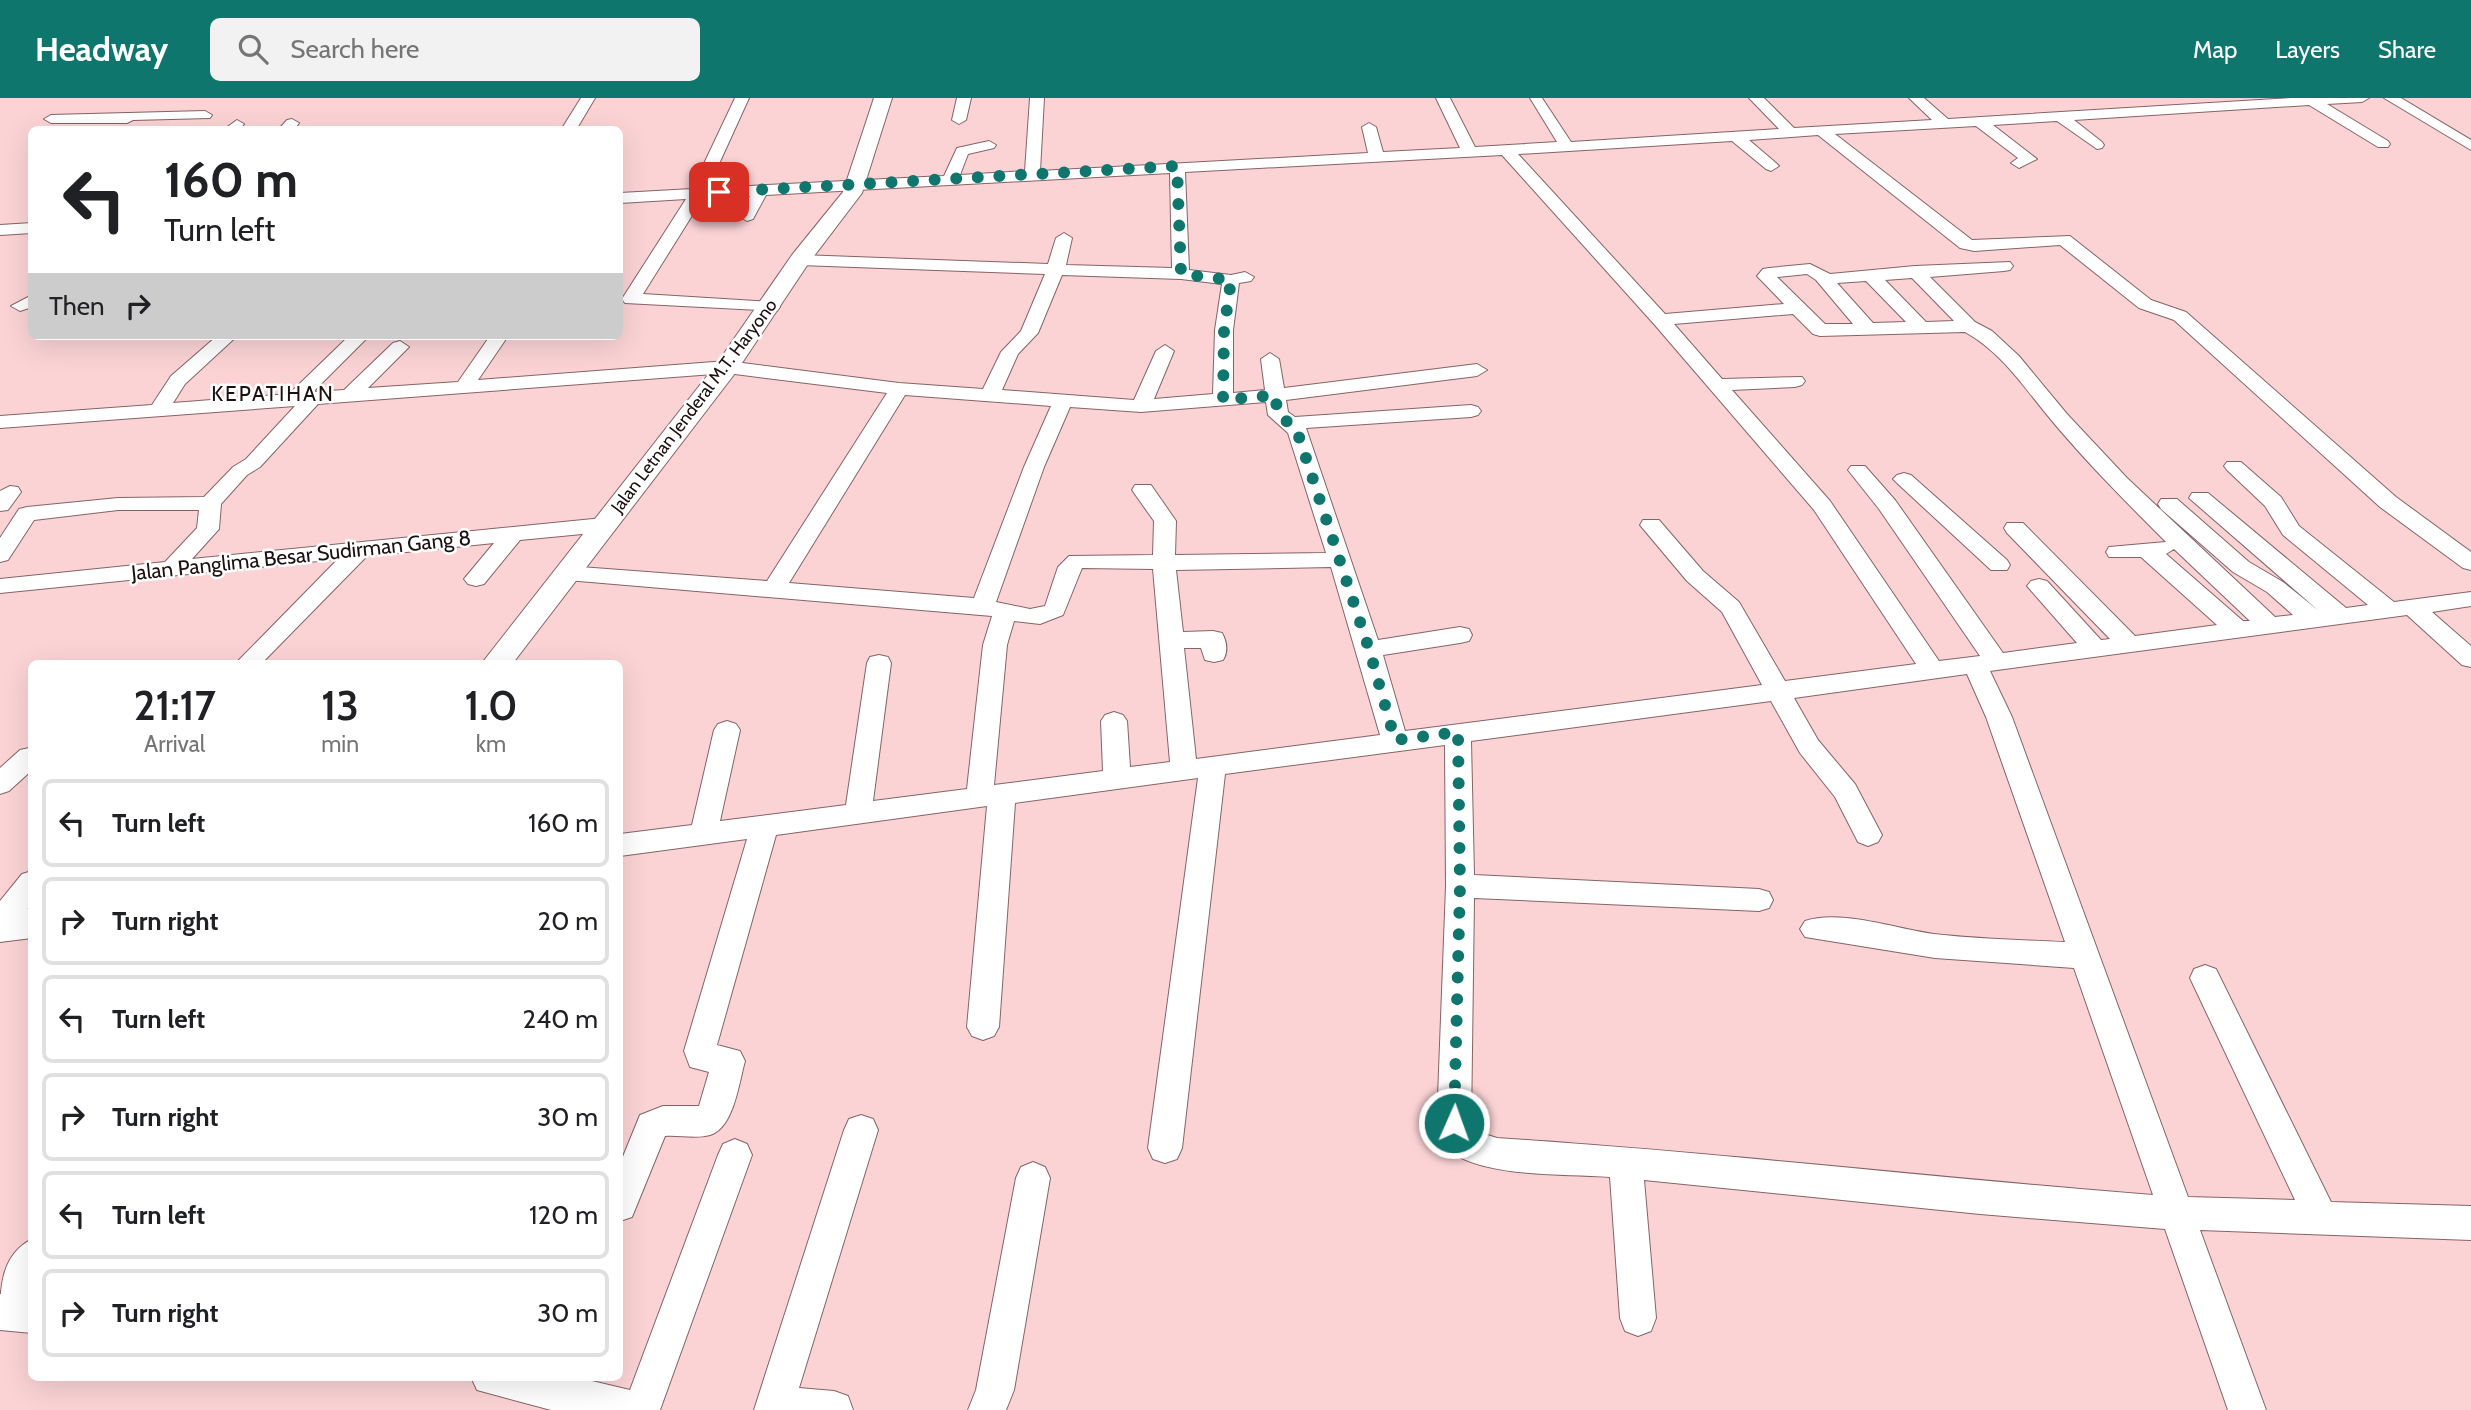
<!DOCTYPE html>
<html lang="en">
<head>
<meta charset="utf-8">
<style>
	:root { --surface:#fff; --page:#f2f2f2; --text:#202124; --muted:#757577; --line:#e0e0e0; --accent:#0f766e }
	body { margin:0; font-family:Cabin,sans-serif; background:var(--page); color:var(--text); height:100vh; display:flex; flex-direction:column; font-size:26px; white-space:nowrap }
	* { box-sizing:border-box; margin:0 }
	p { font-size:23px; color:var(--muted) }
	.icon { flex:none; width:38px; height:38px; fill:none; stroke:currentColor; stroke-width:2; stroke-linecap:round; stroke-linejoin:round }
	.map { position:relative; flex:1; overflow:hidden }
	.drawer { position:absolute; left:28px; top:562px; width:595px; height:721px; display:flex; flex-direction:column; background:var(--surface); border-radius:10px; box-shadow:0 7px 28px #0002 }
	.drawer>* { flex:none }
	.top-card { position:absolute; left:28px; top:28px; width:595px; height:214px; border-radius:10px; box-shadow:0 7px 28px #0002; background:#fff; color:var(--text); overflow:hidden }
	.pin { position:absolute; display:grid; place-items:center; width:60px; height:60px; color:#fff; margin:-30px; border-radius:14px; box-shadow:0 4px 10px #0006 }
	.me { position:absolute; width:77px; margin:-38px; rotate:2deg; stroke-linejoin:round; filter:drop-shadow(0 0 5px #0008) }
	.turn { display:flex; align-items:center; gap:24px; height:147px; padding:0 21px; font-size:32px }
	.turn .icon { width:91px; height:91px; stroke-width:2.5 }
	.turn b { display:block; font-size:49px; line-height:60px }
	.then { display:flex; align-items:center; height:66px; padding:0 21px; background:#0003; gap:14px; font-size:26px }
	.eta { display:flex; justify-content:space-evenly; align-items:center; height:119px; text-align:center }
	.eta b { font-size:42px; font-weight:600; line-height:49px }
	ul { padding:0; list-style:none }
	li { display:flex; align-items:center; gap:21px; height:88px; margin:0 14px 10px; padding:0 7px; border:4px solid var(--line); border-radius:10px }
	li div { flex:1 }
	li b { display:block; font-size:26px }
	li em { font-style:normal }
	header { display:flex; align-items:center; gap:42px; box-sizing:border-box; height:98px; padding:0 35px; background:var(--accent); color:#fff }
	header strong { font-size:33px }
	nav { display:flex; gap:38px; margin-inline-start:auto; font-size:24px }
	.search { width:490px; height:63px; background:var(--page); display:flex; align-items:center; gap:18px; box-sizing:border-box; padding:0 24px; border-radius:10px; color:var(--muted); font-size:26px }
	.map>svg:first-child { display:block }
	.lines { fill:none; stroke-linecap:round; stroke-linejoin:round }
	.minor-casing { stroke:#866366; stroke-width:2 }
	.major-casing { stroke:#866366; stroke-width:2 }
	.minor { fill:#fff; fill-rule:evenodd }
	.major { fill:#fff; fill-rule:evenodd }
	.route { stroke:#0f766e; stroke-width:12; stroke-dasharray:0 21.6 }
	.labels { text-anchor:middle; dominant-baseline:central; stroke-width:5; stroke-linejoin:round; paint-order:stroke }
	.far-street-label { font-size:18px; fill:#1c0f10; stroke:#fff }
	.far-quarter-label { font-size:21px; letter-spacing:2px; fill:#1c0f10; stroke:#fff }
	.street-label { font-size:21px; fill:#1c0f10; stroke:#fff }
</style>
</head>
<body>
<header>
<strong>Headway</strong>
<div class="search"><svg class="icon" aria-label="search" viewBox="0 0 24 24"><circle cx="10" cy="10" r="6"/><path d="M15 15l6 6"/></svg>Search here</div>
<nav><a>Map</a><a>Layers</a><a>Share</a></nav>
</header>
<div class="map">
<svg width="2471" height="1312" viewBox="0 0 2471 1312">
	<rect width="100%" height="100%" fill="#fbd3d5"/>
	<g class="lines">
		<g class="minor-casing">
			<path id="minor" d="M581 0H595L576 32H561Z
				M735 0H749L708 90 944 78 957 50 989 43 996 47 994 50 968 56 960 77 1025 73 1030 0H1044L1040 73 1368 55 1362 29 1369 25 1376 29 1383 54 1460 50 1436 0H1450L1475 49 1557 44 1530 0H1542L1571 44 1779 31 1749 0H1764L1794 30 1932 22 1909 0H1924L1948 21 2292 0H2369L2362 4 2327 6 2388 43 2390 46 2388 49H2378L2309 7 2074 22 2102 44 2104 47 2102 50 2097 51 2057 23 1993 27 2037 61 2019 70 2011 65 2018 60 1976 28 1835 36 1972 142 2070 138 2151 202 2186 214 2396 399 2471 454V472L2463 470 2380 409 2174 222 2139 210 2060 147 1974 153 1960 150 1818 37 1749 42 1776 65 1779 68 1771 73 1766 71 1732 43 1518 56 1665 216 1784 206 1757 178 1763 171 1769 170 1810 166 1830 176 1915 168 2010 164 2013 168 2010 172 2004 173 1930 179 1975 224 1992 233 2019 258 2067 316 2127 380 2275 519 2293 517 2267 494 2233 474 2161 411 2158 406 2161 401H2177L2249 464 2283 484 2319 513 2189 400 2192 395H2208L2346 510 2368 507 2283 437 2265 408 2227 372 2224 368 2227 364H2241L2281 399 2299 428 2394 504 2471 494V508L2432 514 2471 548V569L2462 567 2407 517 1990 573 2012 619 2188 1099 2295 1102 2190 880 2194 871 2205 867 2216 871 2331 1104 2471 1108V1142L2200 1132 2266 1312H2228L2165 1131 1980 1116 1644 1082 1656 1220 1651 1233 1638 1238 1625 1233 1620 1220 1610 1079C1568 1076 1491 1079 1456 1057 1445 1050 1441 1037 1437 1025L1446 788 1445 647 1225 676 1182 1050 1177 1061 1165 1065 1153 1061 1148 1050 1198 680 1015 705 999 929 994 938 983 942 972 938 967 929 987 708 776 737 717 947 740 953 745 963C739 984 734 1030 710 1037 696 1041 679 1037 665 1038L632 1119 620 1123V1066L640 1017 663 1008H699L709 974 690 969 684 953 747 741 620 758V736L692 727 714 632 718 626 727 623 736 626 740 632 720 723 846 707 867 565 870 559 879 557 888 559 891 565 873 703 967 691 983 547 992 518 567 482 559 480 556 475 559 470 567 468 767 483 887 295 727 275 318 306 260 369 247 377 221 406 219 431 192 461 603 420 611 422 614 427 611 432 603 434 520 442 484 486 476 488 468 486 464 481 494 445 367 458 262 565H236L338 461 0 495V481L165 464 197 430 199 412H118L34 422 8 462 0 464V440L19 411 27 409 118 400 204 399 233 369 246 361 295 308 0 330V318L152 307 171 278 217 238H237L185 286 173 305 289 296 349 238H369L313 294 344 292 393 245 400 243 409 249 368 290 458 284 490 238H508L478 282 727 263 899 285 983 291 1001 254 1021 233 1045 176 800 167 791 162 800 157 1048 166 1056 140 1064 135 1072 140 1066 167 1172 170 1170 75 766 97 753 121 747 123 739 118 750 98 703 100 643 196 771 204 777 205 780 209 777 213 625 205 622 201 686 101 620 105V95L692 91ZM1502 57 1654 226 1814 412 1916 566 1785 583 1739 504 1703 473 1659 422H1643L1640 427 1687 483 1722 514 1762 587 1405 633 1383 557 1460 545 1469 543 1472 537 1469 531 1460 529 1378 542 1306 330 1471 319 1478 317 1481 313 1478 309 1471 307 1295 319 1288 314 1286 302 1477 278 1487 272 1477 266 1284 290 1279 261 1270 255 1261 261 1265 292 1233 295V232L1239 185 1251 183 1254 179 1245 174 1231 177 1189 172 1185 74ZM1807 176 1816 182 1853 226H1825L1777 179ZM1062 177 1181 181 1222 186 1215 232 1213 296 1154 301 1174 253 1165 247 1156 253 1134 302 1002 292 1018 256 1038 235ZM1912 180 1954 223 1926 224 1885 182ZM1866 183 1906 224 1873 225 1837 185ZM1793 216 1813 236 1820 238 1965 234C2006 257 2028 296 2058 330 2092 370 2129 407 2166 444L2109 449 2106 454 2109 459H2141L2217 527 2135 538 2023 425H2007L2004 430 2007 435 2110 541 2101 542 2047 483 2039 481 2031 483 2027 488 2077 545 2003 555 1895 402 1865 368H1851L1848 372 1879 411 1980 558 1939 563 1830 403 1732 292 1795 289 1802 287 1805 283 1802 279 1722 281 1674 226ZM905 297 1051 308 1024 369 974 500 789 485ZM1266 304 1268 317 1288 335 1326 455 1175 457 1176 423 1151 387H1135L1132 392 1154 423 1153 457 1069 458 1058 469 1045 508 1030 511 996 504 1044 369 1070 309 1141 314ZM2174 451 2250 523H2243L2166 456ZM1331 469 1380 637 1196 661 1184 550H1201L1205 562 1214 564 1223 562C1228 554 1227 544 1222 535L1213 533 1183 534 1176 472ZM1082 470 1153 471 1170 664 1130 669 1127 623 1123 617 1114 614 1105 617 1101 623 1103 673 994 687 1007 547 1014 523 1040 526 1063 517ZM1967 576 1986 619 2065 844C2021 842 1977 841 1934 836 1897 831 1840 811 1805 823L1800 831 1805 839 1935 860 2074 870 2153 1097C1934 1080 1716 1054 1497 1040L1478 1034 1471 1028 1474 800 1759 813 1769 810 1773 802 1769 794 1759 791 1474 777 1471 643 1771 603 1800 655 1835 699 1858 744 1868 748 1878 744 1882 737 1855 686 1818 642 1794 600Z
				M957 0H971L966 22 959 26 952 22Z
				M2384 0H2401L2471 42V52Z
				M205 13 212 17 210 20 133 22 127 25H51L44 21 51 17Z
				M292 21 299 25 294 32H278L287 22Z
				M237 22 244 26 239 32H223Z
				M32 125V135L0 137V127Z
				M32 197V209L20 213 11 208Z
				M1904 375 1911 377 2007 462 2010 467 2007 472H1991L1897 385 1893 381 1897 377Z
				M10 388 18 389 21 394 8 412 0 413V393Z
				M29 650H32V672L9 693 0 696V670L20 652Z
				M32 773V805L10 832 0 836V803L22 776Z
				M861 1017 873 1021 878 1032 799 1290 834 1293 848 1298 853 1312H754L844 1032 849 1021Z
				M735 1041 747 1046 752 1057 660 1312H551L477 1292 471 1279H575L630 1292 718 1057 723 1046Z
				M1033 1064 1045 1069 1050 1080 1014 1292 1006 1312H968L976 1292 1016 1080 1021 1069Z
				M0 1196 32 1199V1235L0 1232Z"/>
		</g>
		<g class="major-casing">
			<path id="major" d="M874 0H892L862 95 808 166 736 274 513 565H482L718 264 792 157 843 94Z
				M32 810V840L0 844V814Z
				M32 1141C32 1179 41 1210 0 1227 0 1190 0 1158 32 1141Z"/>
		</g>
		<use href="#minor" class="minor"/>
		<use href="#major" class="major"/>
	</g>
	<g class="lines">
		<path class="route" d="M719 94 1177 68 1181 176 1231 182 1224 232 1223 302 1275 297 1278 317 1296 330 1369 551 1395 642 1458 634 1460 788 1454 1025"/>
	</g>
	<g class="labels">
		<g class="far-street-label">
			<text transform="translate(694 308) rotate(-53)">Jalan Letnan Jenderal M.T. Haryono</text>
		</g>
		<g class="far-quarter-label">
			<text x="273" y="295">KEPATIHAN</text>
		</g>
		<g class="street-label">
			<text transform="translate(301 457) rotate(-6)">Jalan Panglima Besar Sudirman Gang 8</text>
		</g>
	</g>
</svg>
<div class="pin" style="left:719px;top:94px;background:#d93025"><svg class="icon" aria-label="arrive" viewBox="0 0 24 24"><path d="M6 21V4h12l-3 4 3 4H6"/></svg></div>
<svg class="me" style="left:1454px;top:1025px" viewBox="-20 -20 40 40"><circle r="17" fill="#0f766e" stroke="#fff" stroke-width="3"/><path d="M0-11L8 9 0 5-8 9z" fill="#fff"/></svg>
<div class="top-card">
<div class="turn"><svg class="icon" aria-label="left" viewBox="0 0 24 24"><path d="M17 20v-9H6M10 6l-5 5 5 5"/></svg><div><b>160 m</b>Turn left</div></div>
<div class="then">Then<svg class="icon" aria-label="right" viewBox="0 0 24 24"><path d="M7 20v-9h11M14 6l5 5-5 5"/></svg></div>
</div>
<section class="drawer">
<div class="eta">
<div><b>21:17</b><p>Arrival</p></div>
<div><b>13</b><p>min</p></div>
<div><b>1.0</b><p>km</p></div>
</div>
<ul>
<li><svg class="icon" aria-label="left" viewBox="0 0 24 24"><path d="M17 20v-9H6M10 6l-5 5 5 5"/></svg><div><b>Turn left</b></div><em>160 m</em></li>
<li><svg class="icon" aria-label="right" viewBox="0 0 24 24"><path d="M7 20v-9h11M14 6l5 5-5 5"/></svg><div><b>Turn right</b></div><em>20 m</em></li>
<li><svg class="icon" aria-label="left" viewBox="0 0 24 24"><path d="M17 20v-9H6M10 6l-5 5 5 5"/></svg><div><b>Turn left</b></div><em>240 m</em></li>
<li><svg class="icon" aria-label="right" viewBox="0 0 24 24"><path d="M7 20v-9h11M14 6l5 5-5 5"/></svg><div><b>Turn right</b></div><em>30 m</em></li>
<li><svg class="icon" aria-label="left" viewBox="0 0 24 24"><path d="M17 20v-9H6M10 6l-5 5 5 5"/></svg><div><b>Turn left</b></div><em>120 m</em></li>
<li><svg class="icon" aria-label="right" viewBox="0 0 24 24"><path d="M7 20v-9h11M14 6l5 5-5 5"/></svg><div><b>Turn right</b></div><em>30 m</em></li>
</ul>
</section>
</div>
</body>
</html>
